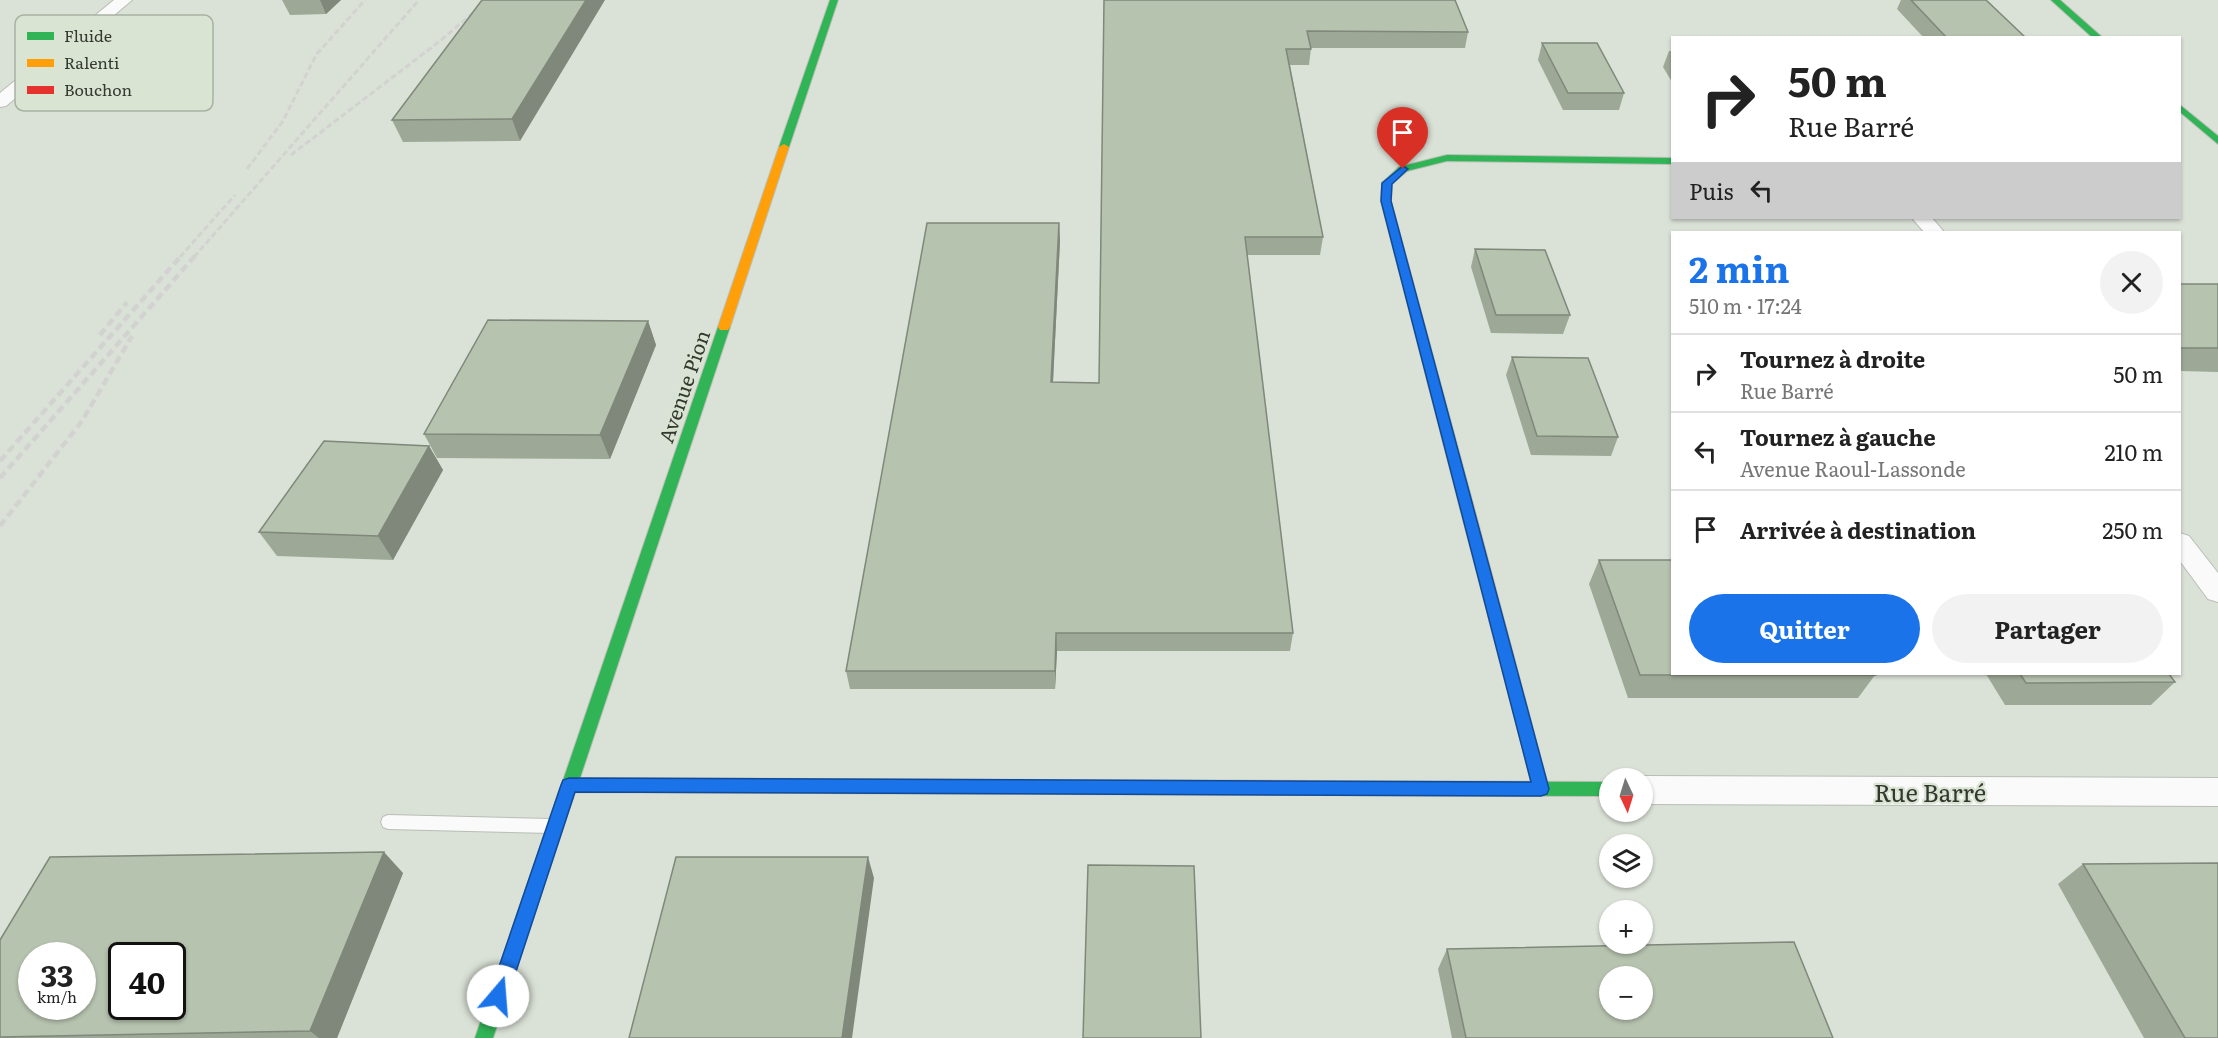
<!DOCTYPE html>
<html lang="fr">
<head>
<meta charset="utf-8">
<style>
	:root { --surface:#fff; --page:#f2f2f2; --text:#222; --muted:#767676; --line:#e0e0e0; --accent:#1a73e8 }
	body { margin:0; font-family:Literata,serif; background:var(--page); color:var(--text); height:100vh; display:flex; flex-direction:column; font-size:22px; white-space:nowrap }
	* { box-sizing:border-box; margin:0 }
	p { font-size:20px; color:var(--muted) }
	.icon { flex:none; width:33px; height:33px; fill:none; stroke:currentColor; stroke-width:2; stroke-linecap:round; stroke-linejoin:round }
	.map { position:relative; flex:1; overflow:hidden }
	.sheet { position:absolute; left:1671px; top:231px; width:510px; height:444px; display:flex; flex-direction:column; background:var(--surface); border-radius:0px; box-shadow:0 2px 4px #0004 }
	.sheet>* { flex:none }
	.banner { position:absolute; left:1671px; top:36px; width:510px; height:183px; border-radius:0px; box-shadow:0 2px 4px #0004; background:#fff; color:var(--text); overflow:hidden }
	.needle { width:39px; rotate:176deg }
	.fabs { position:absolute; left:1599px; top:768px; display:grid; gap:12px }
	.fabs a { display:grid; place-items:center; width:54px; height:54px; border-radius:50%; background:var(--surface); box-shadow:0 2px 4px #0004; font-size:30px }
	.speed { position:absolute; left:18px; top:942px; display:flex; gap:12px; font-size:30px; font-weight:700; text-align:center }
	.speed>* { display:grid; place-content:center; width:78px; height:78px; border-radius:50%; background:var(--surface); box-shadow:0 2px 4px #0004; line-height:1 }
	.speed small { font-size:15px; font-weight:400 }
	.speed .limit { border:3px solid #111; border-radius:9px; background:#fff; color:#111 }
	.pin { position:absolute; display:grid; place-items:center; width:51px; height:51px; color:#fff; margin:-62px -26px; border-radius:50% 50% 50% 0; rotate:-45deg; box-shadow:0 0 6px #0007 }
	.pin .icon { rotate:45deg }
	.me { position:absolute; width:66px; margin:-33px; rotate:18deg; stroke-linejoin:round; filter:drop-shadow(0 0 4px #0008) }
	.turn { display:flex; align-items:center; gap:21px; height:126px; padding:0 18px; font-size:27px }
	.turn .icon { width:78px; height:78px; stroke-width:2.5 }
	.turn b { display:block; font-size:42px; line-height:51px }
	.then { display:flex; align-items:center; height:57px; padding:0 18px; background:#0003; gap:12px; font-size:22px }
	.round { display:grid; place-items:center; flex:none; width:63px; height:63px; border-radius:32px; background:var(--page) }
	.headline { display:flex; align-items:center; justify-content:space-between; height:102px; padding:0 18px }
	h1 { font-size:36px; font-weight:700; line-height:45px; color:var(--accent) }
	.action { display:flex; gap:12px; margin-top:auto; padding:12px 18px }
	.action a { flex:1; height:69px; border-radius:36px; background:var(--accent); color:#fff; font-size:24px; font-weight:700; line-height:69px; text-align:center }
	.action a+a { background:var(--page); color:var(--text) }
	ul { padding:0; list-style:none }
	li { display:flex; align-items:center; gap:18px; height:78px; padding:0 18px; border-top:2px solid var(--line) }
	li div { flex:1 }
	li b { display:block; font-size:22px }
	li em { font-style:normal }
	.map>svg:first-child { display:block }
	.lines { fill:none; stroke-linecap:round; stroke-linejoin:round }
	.lane-casing { stroke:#b9beb6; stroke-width:2 }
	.street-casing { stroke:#b9beb6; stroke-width:2 }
	.fast-casing { stroke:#b9beb6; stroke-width:2 }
	.slow-casing { stroke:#b9beb6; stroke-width:2 }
	.jam-casing { stroke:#b9beb6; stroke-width:2 }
	.lane { fill:#f9faf9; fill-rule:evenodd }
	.street { fill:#f9faf9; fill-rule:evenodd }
	.fast { fill:#30b455; fill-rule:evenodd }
	.slow { fill:#ff9f0a; fill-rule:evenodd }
	.jam { fill:#e5322d; fill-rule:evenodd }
	.rail-far1 { stroke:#d2d3d1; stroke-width:3; stroke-dasharray:6 3; stroke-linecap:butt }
	.rail { stroke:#d2d3d1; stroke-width:4.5; stroke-dasharray:8 4.5; stroke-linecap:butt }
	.wall { fill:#9da896 }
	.shaded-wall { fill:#7f887a }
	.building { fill:#b6c3ae; stroke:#7f887a; stroke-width:1.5; fill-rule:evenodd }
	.route { fill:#1a73e8; stroke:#114b97; stroke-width:1.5 }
	.labels { text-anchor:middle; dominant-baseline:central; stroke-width:4.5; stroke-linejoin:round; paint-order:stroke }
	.street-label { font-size:20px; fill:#343831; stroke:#d9e5d2 }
	.near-street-label { font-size:24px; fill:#343831; stroke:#d9e5d2 }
	.key { fill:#d9e5d2; stroke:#a8b1a2; stroke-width:1.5 }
	.key-label { font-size:16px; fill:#343831 }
</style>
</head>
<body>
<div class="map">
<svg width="2218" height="1038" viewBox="0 0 2218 1038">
	<rect width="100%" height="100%" fill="#dae1d6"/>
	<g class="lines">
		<g class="lane-casing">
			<path id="lane" d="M388 815 551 819 556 821 558 826 556 831 551 833 388 829 383 827 381 822 383 817Z"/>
		</g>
		<g class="street-casing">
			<path id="street" d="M114 0H132L6 106 0 107V93Z
				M1912 218H1932L1944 232H1924Z
				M2180 533 2189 536 2218 573V602L2208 599 2180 561Z
				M1642 776 2218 778V806L1642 804V778H1636Z"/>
		</g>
		<g class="fast-casing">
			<path id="fast" d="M830 0H838L789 147 781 149 779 147Z
				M2051 0H2060L2103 38H2093Z
				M2180 105 2218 136V144L2180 112Z
				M1447 155 1672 158V164L1447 161 1407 171 1392 184 1391 201 1473 504 1466 509 1459 504 1381 201 1382 183 1399 167Z
				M724 323 730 327 580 778 1046 780 1052 782 1054 787 1052 792 1046 794 575 792 493 1038H475L718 327Z
				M1316 781 1610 782V796L1316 795 1310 793 1308 788 1310 783Z"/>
		</g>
		<g class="slow-casing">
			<path id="slow" d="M784 144 789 147 730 327 728 330H720L718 327 779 147Z
				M1466 499 1473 504 1549 789 1547 794 1541 796 1535 794 1533 789 1459 504Z"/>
		</g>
		<g class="jam-casing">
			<path id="jam" d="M1046 780 1316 781 1322 783 1324 788 1322 793 1316 795 1046 794 1040 792 1038 787 1040 782Z"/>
		</g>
		<use href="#lane" class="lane"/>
		<use href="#street" class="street"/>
		<use href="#fast" class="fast"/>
		<use href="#slow" class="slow"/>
		<use href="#jam" class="jam"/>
		<path class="rail-far1" d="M291 155 440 41 488 0
			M247 169 283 121 316 55 365 0
			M180 257 235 195
			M194 257 419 0"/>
		<path class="rail" d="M100 335 127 302
			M0 461 181 256
			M0 478 195 256
			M0 526 82 421 132 336"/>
	</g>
	<path class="wall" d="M282 0H341L326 14 290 15Z
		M482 0 520 141 403 142 392 120Z
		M1104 0 1468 32 1465 48H1311L1309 65H1290L1323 237 1320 255H1247L1293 633 1290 651H1057L1055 689H850L846 671 1059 223 1060 241 1053 382 1099 383Z
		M1901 0H1986L2026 38H1924L1897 9Z
		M1542 43 1624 93 1619 110H1563L1538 60Z
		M1669 51H1672V82L1663 67Z
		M1475 249 1570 315 1563 334 1491 333 1471 267Z
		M2180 284H2218V372L2180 371Z
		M648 321 656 345 610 459 437 458 424 434Z
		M1512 357 1618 437 1611 456 1531 455 1506 375Z
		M429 446 443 470 393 560 277 556 259 532Z
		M1599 560 1875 675 1858 698H1628L1589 584Z
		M1986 674H2169L2175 682 2151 705H2005Z
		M2083 864 2218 1038H2144L2058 884Z
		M403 873 337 1038H0V940Z
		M1447 949 1833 1038H1452L1438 969Z"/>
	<path class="shaded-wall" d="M320 0H341L326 14Z
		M586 0H605L520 141 512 119Z
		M1059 223 1060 241 1052 401 1051 382Z
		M648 321 656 345 610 459 600 435Z
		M429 446 443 470 393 560 378 536Z
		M1056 633 1057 651 1055 689V671Z
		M384 852 403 873 337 1038H319L310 1031Z
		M868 857 874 878 852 1038H842Z"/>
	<path class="building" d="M482 0H586L512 119 392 120Z
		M1104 0H1455L1468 32 1307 31 1311 49H1286L1323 237H1245L1293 633H1056L1055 671H846L927 223H1059L1051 382 1099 383Z
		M1911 0H1986L2026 38H1947Z
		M1542 43H1597L1624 93H1568Z
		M1475 249 1545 250 1570 315H1496Z
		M2180 284H2218V348H2180Z
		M488 320 648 321 600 435 424 434Z
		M1512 357 1588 358 1618 437 1537 436Z
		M324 441 429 446 378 536 259 532Z
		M1599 560H1672V674H1874L1875 675H1640Z
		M2020 674H2169L2175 682 2026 683Z
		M384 852 310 1031 0 1037V940L50 857ZM32 956H82V1006H32ZM122 956H172V1006H122Z
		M676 857H868L842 1038H629Z
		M2218 863V1038H2185L2083 864Z
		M1088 865 1194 866 1201 1038H1083Z
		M1794 942 1833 1038H1466L1447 949ZM1610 976H1642V1010H1610Z"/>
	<path class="route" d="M1403 166 1408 169 1392 184 1391 201 1549 789 1547 794 1541 796 575 792 508 996 505 1002 498 1005 492 1002 489 996 561 785 563 780 569 778 1531 782 1381 201 1382 183Z"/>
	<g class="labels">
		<g class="street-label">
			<text transform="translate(683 386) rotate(-71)">Avenue Pion</text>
		</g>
		<g class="near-street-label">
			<text x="1930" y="791">Rue Barré</text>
		</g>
	</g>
	<rect x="15" y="15" width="198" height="96" rx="9" class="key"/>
	<rect x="27" y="32" width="27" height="8" fill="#30b455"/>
	<rect x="27" y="59" width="27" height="8" fill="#ff9f0a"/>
	<rect x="27" y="86" width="27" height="8" fill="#e5322d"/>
	<g class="key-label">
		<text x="64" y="42">Fluide</text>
		<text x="64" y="69">Ralenti</text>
		<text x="64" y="96">Bouchon</text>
	</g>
</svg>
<div class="fabs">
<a><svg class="needle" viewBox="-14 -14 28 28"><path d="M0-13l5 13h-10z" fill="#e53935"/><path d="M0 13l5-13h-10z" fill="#767676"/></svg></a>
<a><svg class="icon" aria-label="layers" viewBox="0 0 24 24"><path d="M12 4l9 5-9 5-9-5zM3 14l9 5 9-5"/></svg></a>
<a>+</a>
<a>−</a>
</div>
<div class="speed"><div>33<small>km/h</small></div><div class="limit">40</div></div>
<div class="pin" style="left:1403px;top:169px;background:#d93025"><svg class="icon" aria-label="arrive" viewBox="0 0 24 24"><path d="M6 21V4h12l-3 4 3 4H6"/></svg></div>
<svg class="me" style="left:498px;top:996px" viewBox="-20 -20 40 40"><circle r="19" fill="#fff"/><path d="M0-13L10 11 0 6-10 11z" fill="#1a73e8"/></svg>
<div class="banner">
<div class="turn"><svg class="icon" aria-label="right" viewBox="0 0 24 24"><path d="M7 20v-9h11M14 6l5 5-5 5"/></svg><div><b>50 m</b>Rue Barré</div></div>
<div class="then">Puis<svg class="icon" aria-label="left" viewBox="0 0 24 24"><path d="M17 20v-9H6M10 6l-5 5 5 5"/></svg></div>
</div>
<section class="sheet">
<div class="headline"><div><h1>2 min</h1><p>510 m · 17:24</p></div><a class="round"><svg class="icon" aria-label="close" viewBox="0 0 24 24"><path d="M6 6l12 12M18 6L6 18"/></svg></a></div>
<ul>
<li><svg class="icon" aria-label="right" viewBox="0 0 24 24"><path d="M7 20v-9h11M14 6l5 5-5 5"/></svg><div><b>Tournez à droite</b><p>Rue Barré</p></div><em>50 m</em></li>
<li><svg class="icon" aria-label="left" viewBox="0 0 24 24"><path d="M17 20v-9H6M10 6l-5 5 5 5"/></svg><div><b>Tournez à gauche</b><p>Avenue Raoul-Lassonde</p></div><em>210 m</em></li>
<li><svg class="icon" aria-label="arrive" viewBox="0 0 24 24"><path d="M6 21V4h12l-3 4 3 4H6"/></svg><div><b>Arrivée à destination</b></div><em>250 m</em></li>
</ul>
<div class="action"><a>Quitter</a><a>Partager</a></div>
</section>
</div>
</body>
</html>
